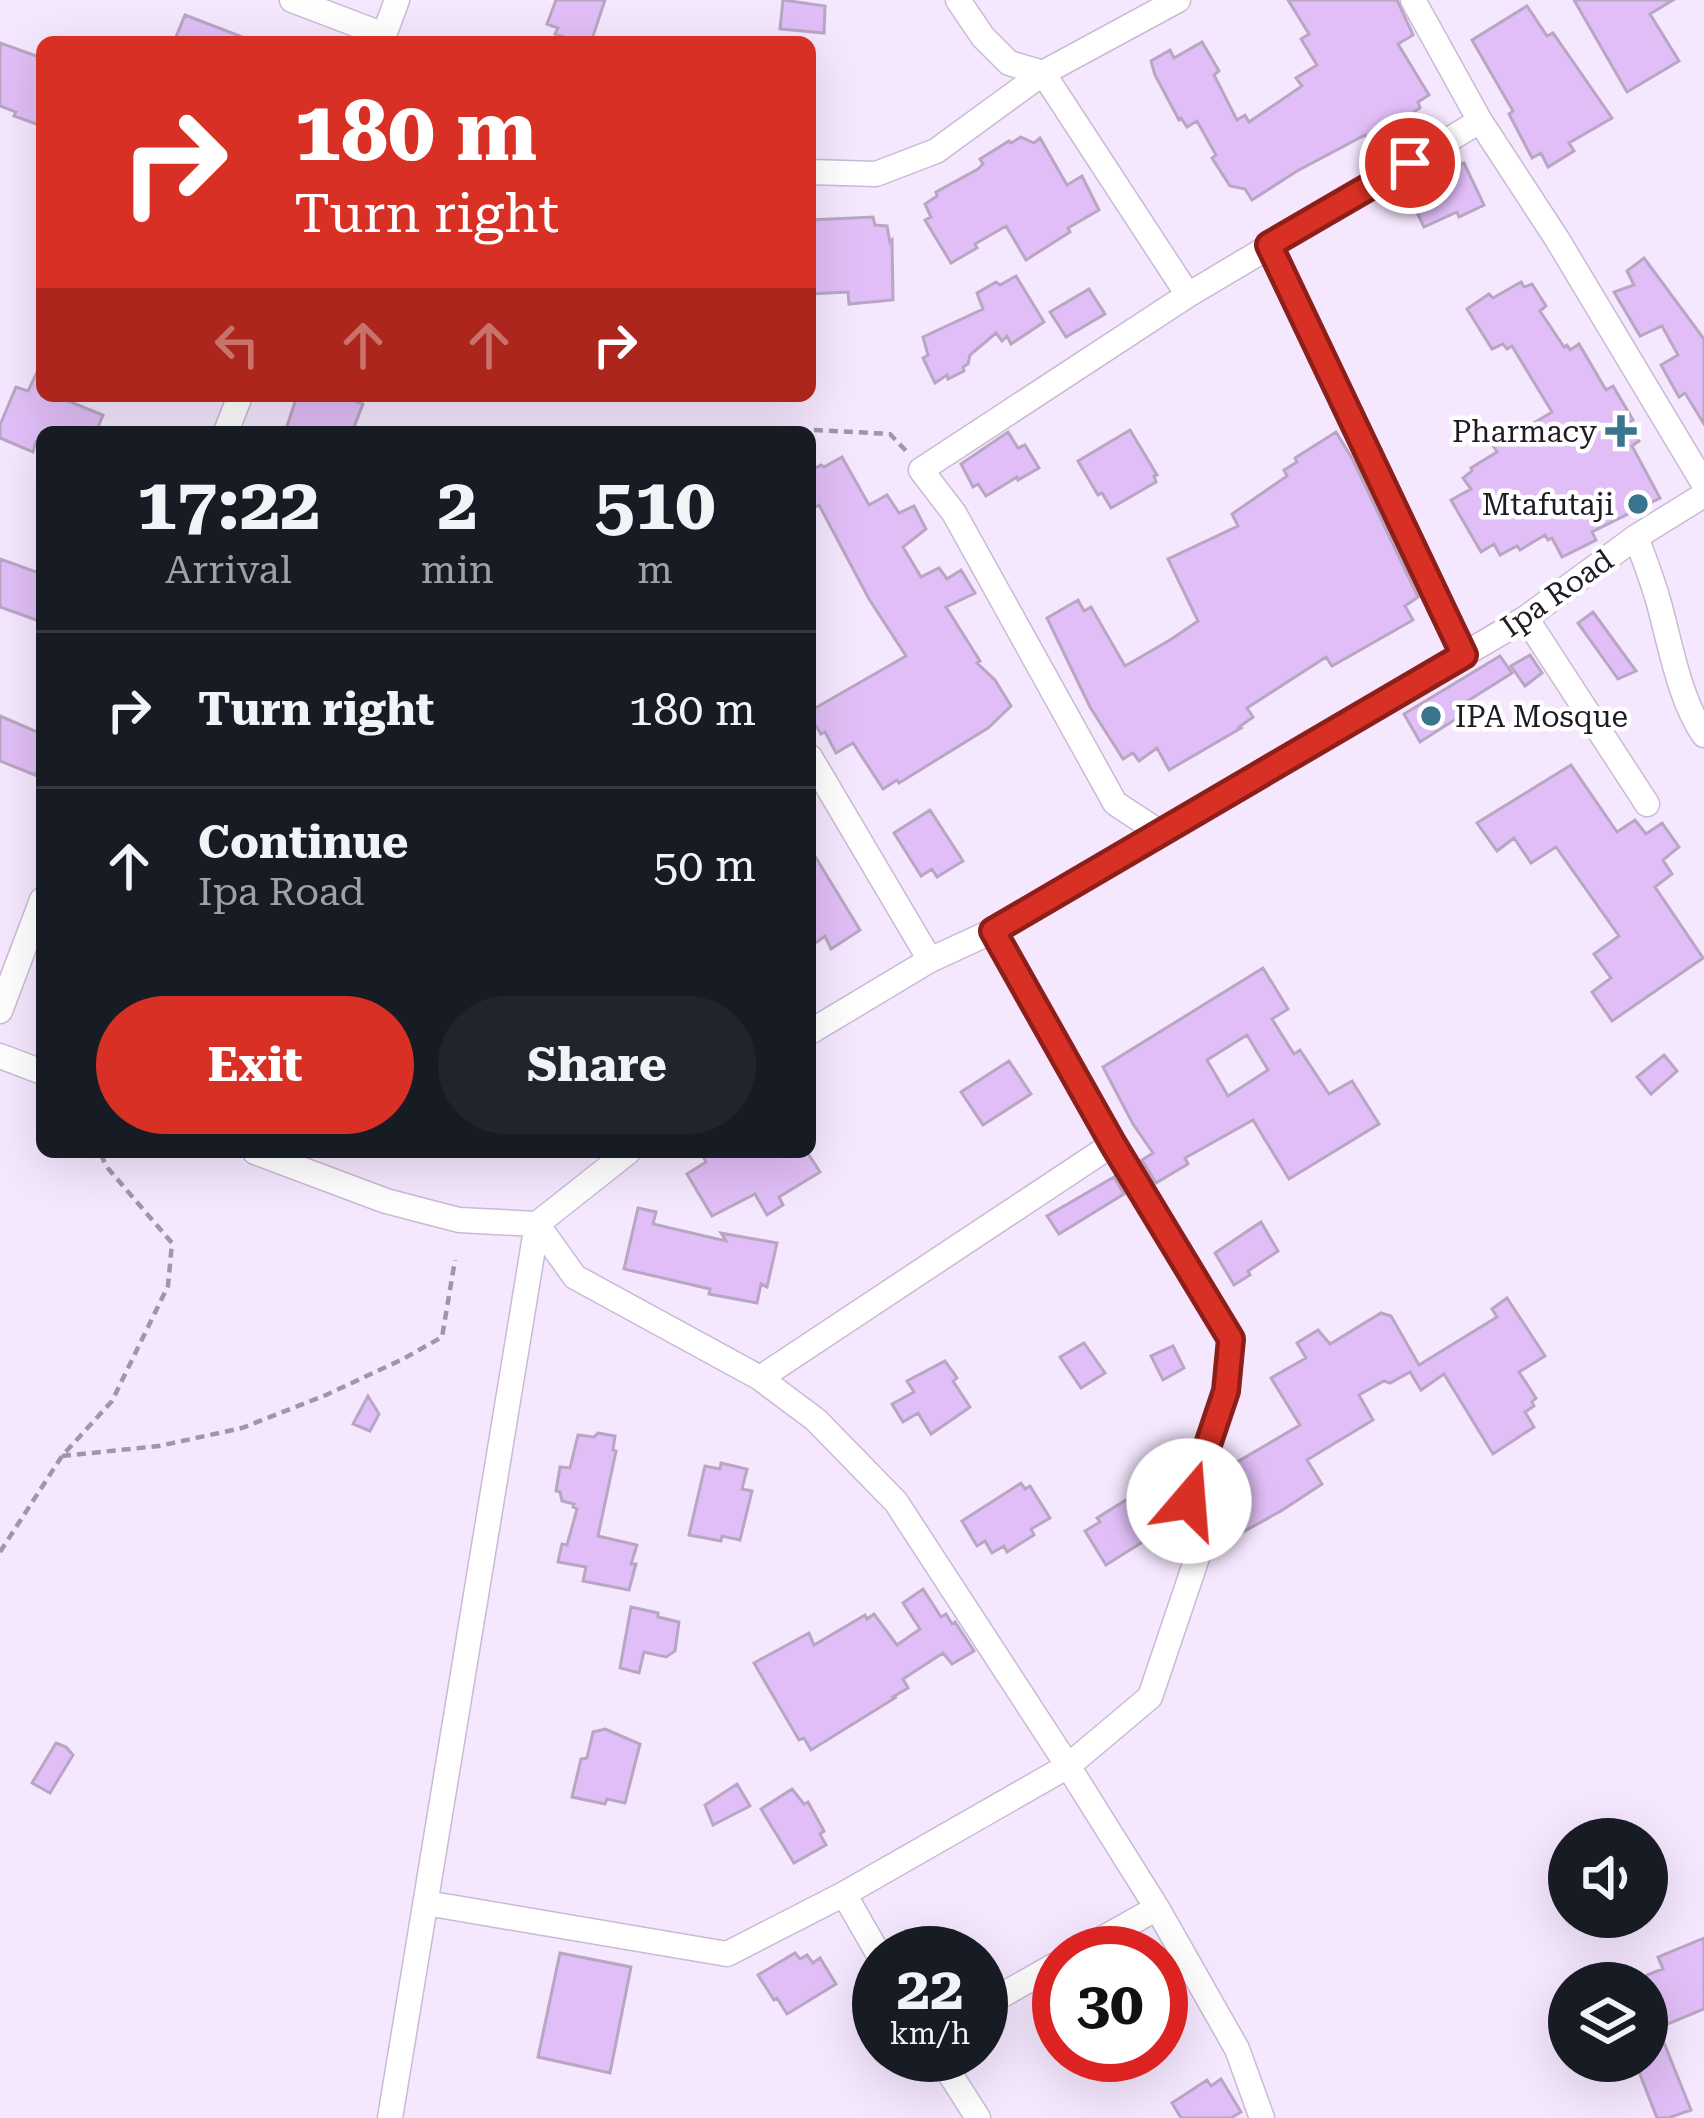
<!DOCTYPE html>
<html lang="en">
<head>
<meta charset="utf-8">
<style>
	:root { --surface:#171b24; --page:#20242c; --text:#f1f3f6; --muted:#9ea1a6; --line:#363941; --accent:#d93025 }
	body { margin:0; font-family:"Roboto Serif",serif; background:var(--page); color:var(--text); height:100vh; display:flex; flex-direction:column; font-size:45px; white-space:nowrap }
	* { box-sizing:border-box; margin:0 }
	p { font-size:39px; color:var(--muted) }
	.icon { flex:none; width:66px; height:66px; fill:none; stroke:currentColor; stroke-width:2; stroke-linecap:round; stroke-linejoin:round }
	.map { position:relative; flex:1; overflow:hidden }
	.drawer { position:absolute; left:36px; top:426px; width:780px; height:732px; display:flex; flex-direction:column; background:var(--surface); border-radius:18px; box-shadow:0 12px 48px #0002 }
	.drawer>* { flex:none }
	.guide { position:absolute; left:36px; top:36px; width:780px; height:366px; border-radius:18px; box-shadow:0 12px 48px #0002; background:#d93025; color:#fff; overflow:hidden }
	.buttons { position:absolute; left:1548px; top:1818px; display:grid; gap:24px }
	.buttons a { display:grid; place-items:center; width:120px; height:120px; border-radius:50%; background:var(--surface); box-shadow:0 12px 48px #0002; font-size:60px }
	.speed { position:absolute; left:852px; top:1926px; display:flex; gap:24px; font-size:60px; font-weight:700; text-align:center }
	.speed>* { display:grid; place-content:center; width:156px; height:156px; border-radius:50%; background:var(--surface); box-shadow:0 12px 48px #0002; line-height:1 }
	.speed small { font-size:30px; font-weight:400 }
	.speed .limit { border:18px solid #d22; background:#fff; color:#111 }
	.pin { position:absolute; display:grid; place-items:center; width:102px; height:102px; color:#fff; margin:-51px; border:6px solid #fff; border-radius:50%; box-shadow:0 3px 12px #0007 }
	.me { position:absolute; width:132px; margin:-66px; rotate:18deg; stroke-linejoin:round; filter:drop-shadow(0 0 9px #0008) }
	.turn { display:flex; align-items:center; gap:42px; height:252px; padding:0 60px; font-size:54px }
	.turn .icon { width:156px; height:156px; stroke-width:2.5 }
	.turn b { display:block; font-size:84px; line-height:102px }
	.lanes { display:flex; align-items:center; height:114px; padding:0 60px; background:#0003; justify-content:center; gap:60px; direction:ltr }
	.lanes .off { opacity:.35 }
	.eta { display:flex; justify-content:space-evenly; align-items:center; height:204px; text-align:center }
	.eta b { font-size:72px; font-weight:700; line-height:84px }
	.primary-button { display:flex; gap:24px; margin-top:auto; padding:24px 60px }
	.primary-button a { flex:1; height:138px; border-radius:72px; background:var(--accent); color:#fff; font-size:48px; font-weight:700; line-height:138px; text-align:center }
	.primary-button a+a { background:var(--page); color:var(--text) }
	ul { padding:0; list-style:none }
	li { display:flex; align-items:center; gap:36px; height:156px; padding:0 60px; border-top:3px solid var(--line) }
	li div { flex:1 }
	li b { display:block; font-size:45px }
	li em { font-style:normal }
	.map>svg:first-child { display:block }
	.building { fill:#e1bef7; stroke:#b8a7c3; stroke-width:3; fill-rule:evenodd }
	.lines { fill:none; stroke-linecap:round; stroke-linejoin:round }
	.minor-casing { stroke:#cabad5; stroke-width:27 }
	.path { stroke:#a096a7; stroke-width:4.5; stroke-dasharray:9 6; stroke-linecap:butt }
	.minor { stroke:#fff; stroke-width:24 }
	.route-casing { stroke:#8d1f18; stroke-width:30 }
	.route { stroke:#d93025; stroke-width:21 }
	.poi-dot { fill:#3a748d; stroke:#fff; stroke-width:4.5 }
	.labels { text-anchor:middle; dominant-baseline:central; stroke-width:9; stroke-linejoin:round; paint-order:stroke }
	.poi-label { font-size:30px; fill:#201a24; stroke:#fff; text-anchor:end }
	.street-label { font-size:30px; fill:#201a24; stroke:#fff }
</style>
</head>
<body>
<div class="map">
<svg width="1704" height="2118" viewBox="0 0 1704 2118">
	<rect width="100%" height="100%" fill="#f5e7fe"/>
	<path class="building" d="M556 0H605L591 42H579L555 34 558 28 547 24Z
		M783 0 825 6 824 33 780 29Z
		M1288 0H1397L1413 35 1398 44 1429 95 1418 102 1420 108 1394 126 1398 130 1377 143 1376 140 1371 144 1365 135 1297 171 1252 200 1245 189 1230 186 1212 158 1216 155 1197 121 1187 127 1181 118 1179 120 1155 75 1151 61 1170 50 1174 58 1202 42 1219 71 1214 75 1237 120 1245 115 1249 122 1302 86 1296 78 1317 65 1301 39 1309 34Z
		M1574 0H1673L1650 14 1679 61 1627 92Z
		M1527 6 1547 36 1553 33 1612 118 1569 143 1574 151 1548 167 1541 153 1532 158 1509 114 1513 111 1472 40Z
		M185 15 253 41 252 42H174Z
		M0 43 42 58V126L14 116 16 112 0 106Z
		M1021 137 1034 143 1040 138 1067 185 1082 176 1099 210 1068 228 1070 232 1026 260 1006 226 975 244 977 248 951 263 925 220 931 217 925 204 937 196 936 192 978 169 983 164 980 159 1009 141 1011 143Z
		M1464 163 1484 205 1459 217 1457 212 1424 227 1409 196 1434 184 1431 179Z
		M873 217 875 225 887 226 890 242 892 240 893 300 849 304 848 292 810 294V220Z
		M1644 258 1704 339V424L1685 393 1679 397 1661 365 1678 355 1662 326 1640 336 1614 292 1634 285 1627 271Z
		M1016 276 1044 322 1011 344 1007 336 1002 341 996 333 970 355 968 364 963 367 964 371 948 379 947 375 935 383 923 358 928 355 923 337 983 309 977 293 996 282 1000 285Z
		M1521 282 1524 287 1532 284 1546 306 1540 311 1564 347 1567 345 1570 350 1579 344 1606 390 1613 386 1633 420 1628 423 1639 441 1632 446 1660 498 1592 532 1596 540 1562 557 1552 538 1548 540 1545 535 1520 550 1517 546 1500 555 1494 544 1481 552 1451 500 1471 489 1463 478 1472 471 1471 468 1497 452 1494 447 1552 412 1512 346 1507 349 1503 344 1492 349 1467 309 1489 294 1493 298Z
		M1089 289 1105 314 1066 337 1050 312Z
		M42 362V396H56L103 415 96 432H42L41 445 36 442 33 452 0 438V425L16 387 28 391Z
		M297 396H342L363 404 352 432H285Z
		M1130 430 1157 475 1154 476 1156 482 1111 508 1102 493 1098 495 1078 461Z
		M1008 432 1018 448 1025 445 1039 468 1018 480 1017 477 986 496 978 484 973 487 961 464Z
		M1336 432 1353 460 1418 597 1405 606 1413 620 1332 666 1326 657 1247 708 1253 717 1239 727 1241 728 1169 770 1157 748 1139 761 1133 753 1123 759 1090 707 1047 618 1078 600 1084 611 1091 607 1125 666 1170 640 1198 621 1168 559 1238 526 1232 514 1287 476 1284 470 1297 462 1295 458Z
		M842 457 869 505 887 495 899 513 914 506 926 529 903 547 921 577 939 568 947 579 961 570 975 593 946 607 980 661 977 663 995 680 1011 706 988 728 899 783 897 780 883 789 853 743 836 753 825 732 821 734 810 716V711L906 656 869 599 819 505 810 510V471L821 465 824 467Z
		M0 559 42 574V622L0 607Z
		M1593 612 1636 671 1618 679 1578 623Z
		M1530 655 1542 673 1525 686 1511 666Z
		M1500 656 1512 673 1455 709 1459 717 1420 742 1404 714Z
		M0 716 42 734V760L35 775 0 761Z
		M1571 765 1617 832 1635 820 1646 834 1662 823 1679 847 1663 860 1672 874 1655 887 1703 958 1612 1021 1592 992 1611 978 1594 954 1619 936 1556 847 1531 863 1514 838 1497 851 1477 823Z
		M930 810 963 861 937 877 932 869 921 876 894 833Z
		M810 848 860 930 831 949 825 936 810 947Z
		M1263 968 1288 1009 1272 1019 1294 1054 1300 1050 1329 1094 1352 1081 1379 1124 1289 1179 1253 1120 1185 1158 1188 1164 1156 1183 1142 1160 1153 1153 1133 1124 1103 1067ZM1247 1035 1268 1070 1228 1096 1207 1060Z
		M1664 1055 1677 1071 1651 1094 1637 1077Z
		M1009 1061 1031 1094 983 1125 961 1092Z
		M701 1152H807L820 1172 779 1197 783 1205 767 1215 755 1194 712 1216 687 1174 706 1162Z
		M1114 1177 1124 1194 1059 1234 1047 1216Z
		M638 1208 656 1212 653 1224 726 1241 721 1233 777 1243 767 1287 761 1284 757 1303 709 1294 710 1289 624 1269Z
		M1261 1222 1278 1251 1248 1271 1250 1275 1234 1285 1215 1253Z
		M1507 1298 1545 1356 1519 1372 1536 1398 1532 1402 1534 1406 1525 1412 1534 1427 1493 1454 1444 1374 1421 1390 1410 1372 1390 1383 1384 1381 1359 1395 1373 1420 1307 1460 1322 1484 1281 1511 1243 1532 1220 1493 1207 1500 1215 1475 1300 1425 1271 1378 1306 1358 1297 1343 1318 1330 1330 1344 1381 1313 1391 1316 1419 1365 1497 1317 1492 1309Z
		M1084 1343 1105 1373 1081 1388 1060 1357Z
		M1173 1346 1184 1368 1163 1380 1151 1356Z
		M945 1361 957 1378 953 1381 970 1407 931 1434 918 1413 903 1422 892 1404 914 1392 907 1381Z
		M368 1396 379 1414 370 1431 353 1424Z
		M598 1433 615 1436 613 1450 616 1451 598 1536 637 1545 631 1564H636L629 1590 583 1581 586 1567 558 1562 562 1544 567 1545 577 1509 573 1507 574 1504 562 1501 560 1492 556 1491 560 1467 570 1468 578 1435 594 1437Z
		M721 1463 747 1469 742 1489 752 1491 740 1540 722 1536 721 1541 689 1535 705 1466 720 1469Z
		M1021 1483 1025 1489 1030 1486 1050 1518 1031 1529 1034 1535 1007 1552 1004 1546 992 1553 985 1541 977 1546 962 1521Z
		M1134 1495 1144 1511 1147 1509 1160 1531 1106 1565 1085 1531 1100 1522 1097 1518Z
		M923 1589 941 1617 946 1614 952 1624 955 1622 974 1651 952 1664 943 1653 903 1679 908 1688 893 1697 895 1698 811 1750 804 1738 799 1740 754 1663 809 1633 814 1645 865 1615 867 1619 874 1614 897 1645 920 1629 903 1603Z
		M631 1607 658 1613V1617L679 1622 675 1651 666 1657 644 1652 639 1673 620 1668Z
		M605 1729 640 1744 625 1803 607 1799 605 1804 572 1797 581 1759 587 1758 593 1732Z
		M56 1743 66 1747 73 1755 50 1793 32 1783Z
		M737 1784 750 1806 713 1825 705 1805Z
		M792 1789 804 1804 808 1802 824 1831 820 1834 826 1845 794 1863 761 1809Z
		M1704 1938V2009L1658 2028 1691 2110 1668 2118H1657L1636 2064 1647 2061V1975L1663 1969 1658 1957Z
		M560 1953 631 1967 610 2073 538 2057Z
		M795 1953 800 1959 807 1955 813 1963 820 1958 836 1984 787 2014 777 1998 774 2000 758 1975Z
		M1103 2055H1157L1117 2079Z
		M1221 2079 1241 2112 1231 2118H1181L1172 2103 1207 2080 1211 2086Z"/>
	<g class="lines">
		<g class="minor-casing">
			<path id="minor" d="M292 0 384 35 397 0
				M958 0 983 37 1009 63 1043 73 1188 295
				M1480 121 1557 239 1704 484
				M810 172 876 174 936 151 1043 73 1178 0
				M1269 245 1464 655
				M226 432 240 396
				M1636 537C1644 558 1652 579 1658 600 1670 642 1679 699 1704 735
				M1526 618 1647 804
				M810 757 930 960
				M1159 832 1115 803 954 513 921 470 1188 295 1480 121 1413 0
				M0 1011 42 900
				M810 1032 930 960 993 931 1526 618 1636 537 1704 495
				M0 1056 42 1072
				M255 1152 386 1201 459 1220 537 1224 628 1152
				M537 1224 575 1277 760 1378 816 1420 896 1502 1068 1766 1157 1908 1237 2049 1262 2118
				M760 1378 1113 1144 993 931
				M844 1894 879 1955
				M426 1903 727 1954 844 1894 1068 1766 1150 1697 1202 1543 1201 1531 1189 1501 1226 1391 1231 1339 1113 1144
				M1077 1953 1157 1908
				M981 2007 1059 1963
				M938 2055 978 2118
				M390 2118 537 1224"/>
		</g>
		<path class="path" d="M784 432 815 430 890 434 908 453
			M62 1456 159 1446 242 1428 326 1395 403 1359 442 1337 455 1260
			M0 1552 62 1456 112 1401 168 1286 172 1243 106 1166 100 1152"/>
		<use href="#minor" class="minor"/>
	</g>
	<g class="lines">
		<g class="route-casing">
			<path id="route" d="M1189 1501 1226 1391 1231 1339 1113 1144 993 931 1464 655 1269 245 1410 163"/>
		</g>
		<use href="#route" class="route"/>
	</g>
	<g class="poi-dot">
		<path d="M1615 413h12v12h12v12h-12v12h-12v-12h-12v-12h12z"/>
		<circle cx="1638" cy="504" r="12"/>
		<circle cx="1431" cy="716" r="12"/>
	</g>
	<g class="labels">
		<g class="poi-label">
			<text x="1597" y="431">Pharmacy</text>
			<text x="1614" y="504">Mtafutaji</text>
			<text x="1455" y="716" text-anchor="start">IPA Mosque</text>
		</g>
		<g class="street-label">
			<text transform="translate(1557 593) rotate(-35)">Ipa Road</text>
		</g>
	</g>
</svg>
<div class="buttons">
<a><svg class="icon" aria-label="sound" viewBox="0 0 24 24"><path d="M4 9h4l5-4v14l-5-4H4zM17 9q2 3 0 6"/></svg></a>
<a><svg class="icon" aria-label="layers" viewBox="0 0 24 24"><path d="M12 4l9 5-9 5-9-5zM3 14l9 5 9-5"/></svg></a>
</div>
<div class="speed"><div>22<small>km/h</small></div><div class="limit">30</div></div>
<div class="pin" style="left:1410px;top:163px;background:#d93025"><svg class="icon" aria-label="arrive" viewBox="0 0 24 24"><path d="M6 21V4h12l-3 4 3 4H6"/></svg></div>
<svg class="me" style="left:1189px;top:1501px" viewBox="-20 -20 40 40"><circle r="19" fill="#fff"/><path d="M0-13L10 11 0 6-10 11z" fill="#d93025"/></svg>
<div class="guide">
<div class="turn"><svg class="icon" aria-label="right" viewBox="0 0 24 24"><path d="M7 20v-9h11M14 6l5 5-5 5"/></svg><div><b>180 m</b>Turn right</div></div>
<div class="lanes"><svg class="icon off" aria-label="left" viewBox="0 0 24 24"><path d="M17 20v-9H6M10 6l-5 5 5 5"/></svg><svg class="icon off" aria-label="ahead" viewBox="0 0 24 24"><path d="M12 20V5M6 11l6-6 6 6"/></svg><svg class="icon off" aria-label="ahead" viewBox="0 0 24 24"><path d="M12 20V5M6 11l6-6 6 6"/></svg><svg class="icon" aria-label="right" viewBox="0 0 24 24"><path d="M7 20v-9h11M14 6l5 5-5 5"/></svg></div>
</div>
<section class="drawer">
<div class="eta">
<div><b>17:22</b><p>Arrival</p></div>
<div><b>2</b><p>min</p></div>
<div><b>510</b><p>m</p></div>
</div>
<ul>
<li><svg class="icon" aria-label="right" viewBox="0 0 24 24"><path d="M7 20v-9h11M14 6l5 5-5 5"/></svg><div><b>Turn right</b></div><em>180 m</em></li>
<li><svg class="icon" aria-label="ahead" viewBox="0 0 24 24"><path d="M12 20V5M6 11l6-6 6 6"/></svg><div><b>Continue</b><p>Ipa Road</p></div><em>50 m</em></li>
</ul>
<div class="primary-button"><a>Exit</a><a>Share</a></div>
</section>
</div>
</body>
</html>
